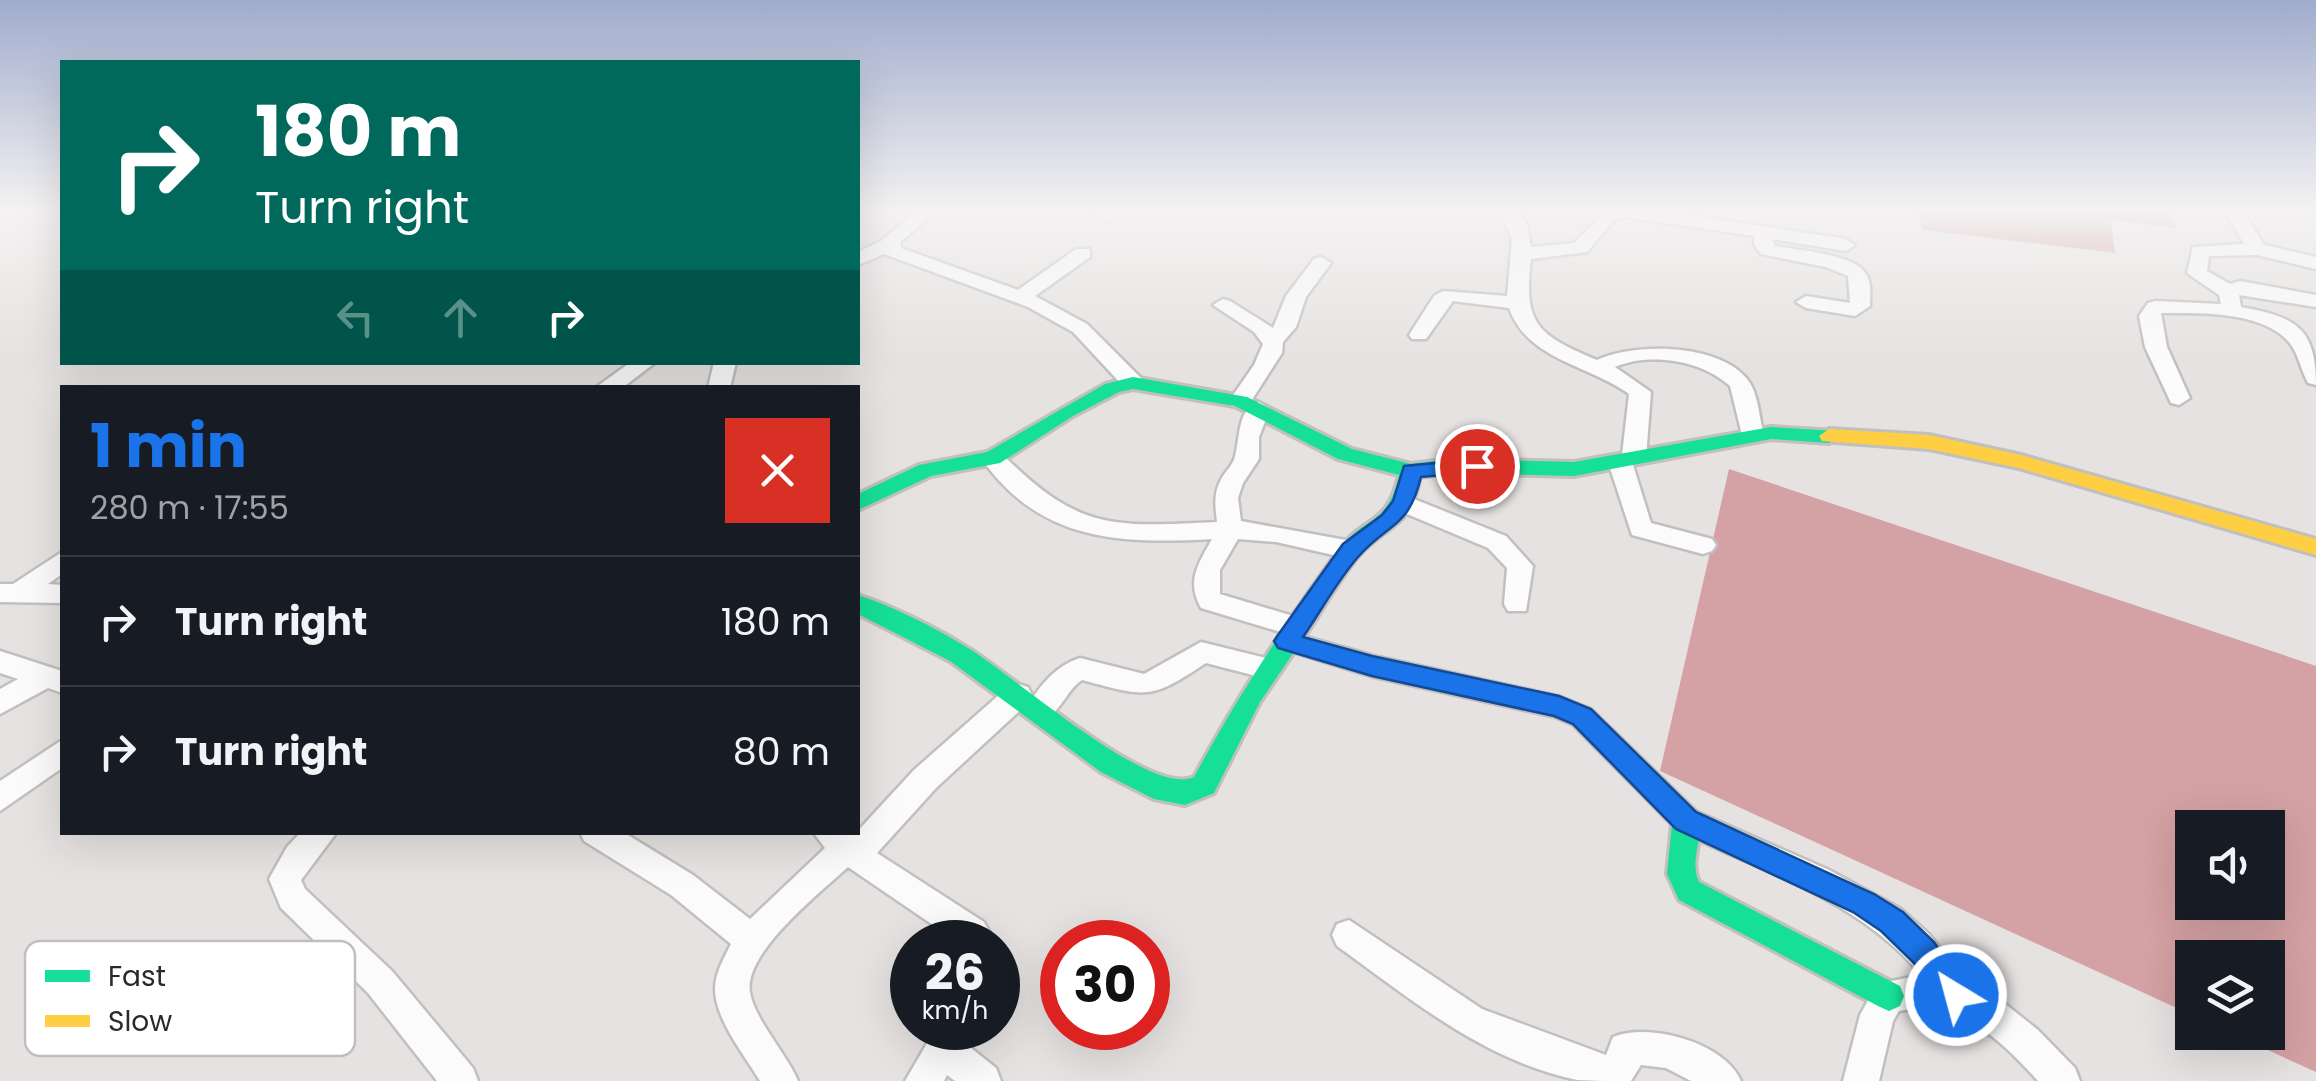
<!DOCTYPE html>
<html lang="en">
<head>
<meta charset="utf-8">
<style>
	:root { --surface:#171b24; --page:#20242c; --text:#f1f3f6; --muted:#9ea1a6; --line:#363941; --accent:#1a73e8 }
	body { margin:0; font-family:Poppins,sans-serif; background:var(--page); color:var(--text); height:100vh; display:flex; flex-direction:column; font-size:38px; white-space:nowrap }
	* { box-sizing:border-box; margin:0 }
	p { font-size:32px; color:var(--muted) }
	.icon { flex:none; width:55px; height:55px; fill:none; stroke:currentColor; stroke-width:2; stroke-linecap:round; stroke-linejoin:round }
	.map { position:relative; flex:1; overflow:hidden }
	.drawer { position:absolute; left:60px; top:385px; width:800px; height:450px; display:flex; flex-direction:column; background:var(--surface); border-radius:0px; box-shadow:0 10px 40px #0002 }
	.drawer>* { flex:none }
	.hud { position:absolute; left:60px; top:60px; width:800px; height:305px; border-radius:0px; box-shadow:0 10px 40px #0002; background:#00695c; color:#fff; overflow:hidden }
	.fabs { position:absolute; left:2175px; top:810px; display:grid; gap:20px }
	.fabs a { display:grid; place-items:center; width:110px; height:110px; border-radius:0px; background:var(--surface); box-shadow:0 10px 40px #0002; font-size:50px }
	.speed { position:absolute; left:890px; top:920px; display:flex; gap:20px; font-size:50px; font-weight:700; text-align:center }
	.speed>* { display:grid; place-content:center; width:130px; height:130px; border-radius:50%; background:var(--surface); box-shadow:0 10px 40px #0002; line-height:1 }
	.speed small { font-size:25px; font-weight:400 }
	.speed .limit { border:15px solid #d22; background:#fff; color:#111 }
	.pin { position:absolute; display:grid; place-items:center; width:85px; height:85px; color:#fff; margin:-42px; border:5px solid #fff; border-radius:50%; box-shadow:0 2px 10px #0007 }
	.me { position:absolute; width:110px; margin:-55px; rotate:323deg; stroke-linejoin:round; filter:drop-shadow(0 0 8px #0008) }
	.turn { display:flex; align-items:center; gap:35px; height:210px; padding:0 30px; font-size:45px }
	.turn .icon { width:130px; height:130px; stroke-width:2.5 }
	.turn b { display:block; font-size:70px; line-height:85px }
	.lanes { display:flex; align-items:center; height:95px; padding:0 30px; background:#0003; justify-content:center; gap:50px; direction:ltr }
	.lanes .off { opacity:.35 }
	.round { display:grid; place-items:center; flex:none; width:105px; height:105px; border-radius:0px; background:var(--page) }
	.head { display:flex; align-items:center; justify-content:space-between; height:170px; padding:0 30px }
	h1 { font-size:60px; font-weight:700; line-height:75px; color:var(--accent) }
	ul { padding:0; list-style:none }
	li { display:flex; align-items:center; gap:30px; height:130px; padding:0 30px; border-top:2px solid var(--line) }
	li div { flex:1 }
	li b { display:block; font-size:38px }
	li em { font-style:normal }
	.map>svg:first-child { display:block }
	.water { fill:#d4a1a4; fill-rule:evenodd }
	.lines { fill:none; stroke-linecap:round; stroke-linejoin:round }
	.street-casing { stroke:#c2bfbf; stroke-width:5 }
	.fast-casing { stroke:#c2bfbf; stroke-width:6 }
	.slow-casing { stroke:#c2bfbf; stroke-width:6 }
	.street { fill:#fbfbfb; fill-rule:evenodd }
	.fast { fill:#16e098; fill-rule:evenodd }
	.slow { fill:#ffcf43; fill-rule:evenodd }
	.route { fill:#1a73e8; stroke:#114b97; stroke-width:2.5 }
	.key { fill:#fff; stroke:#bfbfbf; stroke-width:2.5 }
	.key-label { font-size:28px; fill:#2b2929 }
</style>
</head>
<body>
<div class="map">
<svg width="2316" height="1081" viewBox="0 0 2316 1081">
	<rect width="100%" height="100%" fill="#e6e2e2"/>
	<path class="water" d="M1917 211H2168L2176 228 2111 220 2115 253 1923 230Z
		M1729 469 2316 666V1072L2230 1033 2268 1032V958H2192V1015L1660 771ZM2192 828H2268V902H2192Z"/>
	<g class="lines">
		<g class="street-casing">
			<path id="street" d="M917 211H937L900 242 901 248 1018 290 1076 249H1090V257L1035 296 1087 324 1141 378 1144 383 1141 388H1125L1073 332 1028 307 884 254 858 265V252L881 241Z
				M1090 211H1111L1115 216 1106 221Z
				M1500 211H1518L1527 225 1531 247 1574 243 1606 211H1659L1846 239 1855 245 1846 251 1772 239 1775 246C1796 250 1855 254 1866 274 1872 283 1870 296 1870 306L1855 316 1806 308 1796 302 1806 296 1850 303 1848 276 1826 267 1761 254 1754 244V236L1625 217 1614 220 1587 252 1531 259C1523 324 1537 335 1597 360 1635 342 1724 343 1750 383 1759 398 1759 418 1764 435L1753 442 1742 435 1730 386C1701 360 1650 352 1615 367L1651 392 1646 458 1633 465 1651 523 1712 539 1716 545 1712 551 1703 554 1632 535 1608 462 1612 457 1622 455 1629 394C1590 365 1527 360 1509 308L1453 301 1426 339H1412L1409 335 1434 296 1443 291 1507 296 1512 239Z
				M2225 211H2243L2264 245 2316 257V269L2257 255 2209 256 2207 271 2230 284 2240 281 2316 295V307L2239 295 2241 307C2295 317 2316 327 2316 385L2308 383C2300 369 2298 350 2286 339 2258 311 2198 313 2161 313L2167 347 2190 398 2179 405 2171 403 2145 347 2139 316 2148 303 2155 301 2221 304 2219 295 2187 273 2193 247 2244 244Z
				M1321 257 1331 263 1306 297 1296 327 1283 342 1282 353 1248 406H1232L1229 401 1254 365 1263 344 1254 332 1213 305 1223 299 1230 301 1273 328 1286 296 1314 259Z
				M631 362H656L622 388H595Z
				M714 362H736L730 388H708Z
				M1259 402 1270 409 1259 437V459L1243 483 1238 498 1241 521 1351 541 1364 550 1351 559 1276 542 1238 539 1220 570V594L1306 620 1310 627 1306 634 1297 637 1201 608C1186 581 1198 564 1212 539 1119 544 1040 542 981 458L993 450 1001 453C1079 531 1111 527 1217 522 1215 505 1213 492 1223 476 1227 470 1234 463 1235 456 1240 439 1237 408 1259 402Z
				M1404 495 1506 536 1533 566 1526 611H1508L1504 604 1507 568 1488 548 1395 509 1392 503Z
				M62 552V574L48 584 62 585V603L0 602V584H13Z
				M1201 642 1278 661 1282 668 1278 675 1268 679 1206 663C1149 701 1147 697 1082 680 1063 692 1057 727 1030 718L1026 710C1038 687 1055 666 1080 658L1144 674Z
				M0 651 62 671V693L48 688 0 714V689L18 679 0 673Z
				M1018 684 1028 687 1032 695 1028 703 936 788 877 853 984 922 995 942H958L848 867C821 892 743 953 750 992 754 1019 787 1054 798 1081H760C745 1056 715 1019 715 989 715 973 724 958 731 944L671 895 584 841 580 832H623L693 875 750 919 825 848 813 832 854 835 914 770 1008 687Z
				M62 740V768L0 811V781Z
				M1686 807 1829 870 1901 909 1929 934 1969 985 1999 999 2038 1030 2075 1068 2080 1081H2038C2000 1039 1960 1000 1899 1011L1893 1021 1879 1081H1843L1860 1015 1877 984 1921 975C1859 899 1760 871 1675 829L1671 820 1675 811Z
				M301 832H337L301 880 305 889 392 971 473 1068 478 1081H437L368 993 281 908 269 879 287 847Z
				M1349 920 1482 1009 1606 1055 1613 1037C1650 1022 1725 1043 1741 1081H1691L1666 1068 1641 1065 1631 1081C1614 1081 1594 1081 1577 1080 1485 1061 1412 1000 1337 946L1332 935 1337 924Z
				M936 1028H973L966 1044 996 1068 1001 1081H955L947 1075 944 1081H905Z"/>
		</g>
		<g class="fast-casing">
			<path id="fast" d="M1133 377 1247 397 1352 449 1411 464 1450 459 1574 462 1771 427 1836 431 1839 436 1829 443 1771 439 1574 476 1450 473 1420 477C1409 530 1389 522 1358 556 1338 580 1322 611 1304 637L1372 656 1559 697 1591 710 1696 812C1707 834 1688 859 1699 882L1900 986 1904 996 1900 1006 1889 1011 1878 1006 1679 900 1667 874 1672 824 1573 724 1554 716 1372 676 1294 652 1260 702 1214 793 1185 805 1154 799 1101 772 950 661 858 614V595C892 606 938 629 968 648 1012 674 1150 798 1194 777 1239 694 1284 626 1339 550 1364 515 1388 527 1399 475L1338 459 1235 406 1133 389 1119 392 1073 416 1000 463 931 476 858 510V494L919 465 987 452 1105 384Z"/>
		</g>
		<g class="slow-casing">
			<path id="slow" d="M1829 429 1929 435 2021 455 2316 539V555L2019 468 1929 449 1822 441 1819 436Z"/>
		</g>
		<use href="#street" class="street"/>
		<use href="#fast" class="fast"/>
		<use href="#slow" class="slow"/>
	</g>
	<linearGradient id="sky" x2="0" y2="1"><stop stop-color="#a0accd"/><stop offset="0.58" stop-color="#f4f2f2"/><stop offset="1" stop-color="#f4f2f2" stop-opacity="0"/></linearGradient>
	<rect width="2316" height="362" fill="url(#sky)"/>
	<path class="route" d="M1477 459 1485 461 1488 466 1485 471 1421 477C1408 530 1388 522 1358 557 1337 581 1321 611 1303 637L1372 656 1559 696 1591 709 1696 812 1874 894 1903 912 1934 942 1971 995 1967 1006 1956 1010 1945 1006 1913 962 1881 931 1853 912 1676 829 1573 724 1554 716 1372 676 1278 648 1274 641 1278 635 1343 544 1382 515 1393 501 1404 466Z"/>
	<rect x="25" y="941" width="330" height="115" rx="15" class="key"/>
	<rect x="45" y="970" width="45" height="12" fill="#16e098"/>
	<rect x="45" y="1015" width="45" height="12" fill="#ffcf43"/>
	<g class="key-label">
		<text x="108" y="986">Fast</text>
		<text x="108" y="1031">Slow</text>
	</g>
</svg>
<div class="fabs">
<a><svg class="icon" aria-label="sound" viewBox="0 0 24 24"><path d="M4 9h4l5-4v14l-5-4H4zM17 9q2 3 0 6"/></svg></a>
<a><svg class="icon" aria-label="layers" viewBox="0 0 24 24"><path d="M12 4l9 5-9 5-9-5zM3 14l9 5 9-5"/></svg></a>
</div>
<div class="speed"><div>26<small>km/h</small></div><div class="limit">30</div></div>
<div class="pin" style="left:1477px;top:466px;background:#d93025"><svg class="icon" aria-label="arrive" viewBox="0 0 24 24"><path d="M6 21V4h12l-3 4 3 4H6"/></svg></div>
<svg class="me" style="left:1956px;top:995px" viewBox="-20 -20 40 40"><circle r="17" fill="#1a73e8" stroke="#fff" stroke-width="3"/><path d="M0-11L8 9 0 5-8 9z" fill="#fff"/></svg>
<div class="hud">
<div class="turn"><svg class="icon" aria-label="right" viewBox="0 0 24 24"><path d="M7 20v-9h11M14 6l5 5-5 5"/></svg><div><b>180 m</b>Turn right</div></div>
<div class="lanes"><svg class="icon off" aria-label="left" viewBox="0 0 24 24"><path d="M17 20v-9H6M10 6l-5 5 5 5"/></svg><svg class="icon off" aria-label="ahead" viewBox="0 0 24 24"><path d="M12 20V5M6 11l6-6 6 6"/></svg><svg class="icon" aria-label="right" viewBox="0 0 24 24"><path d="M7 20v-9h11M14 6l5 5-5 5"/></svg></div>
</div>
<section class="drawer">
<div class="head"><div><h1>1 min</h1><p>280 m · 17:55</p></div><a class="round" style="background:#d93025;color:#fff"><svg class="icon" aria-label="close" viewBox="0 0 24 24"><path d="M6 6l12 12M18 6L6 18"/></svg></a></div>
<ul>
<li><svg class="icon" aria-label="right" viewBox="0 0 24 24"><path d="M7 20v-9h11M14 6l5 5-5 5"/></svg><div><b>Turn right</b></div><em>180 m</em></li>
<li><svg class="icon" aria-label="right" viewBox="0 0 24 24"><path d="M7 20v-9h11M14 6l5 5-5 5"/></svg><div><b>Turn right</b></div><em>80 m</em></li>
</ul>
</section>
</div>
</body>
</html>
